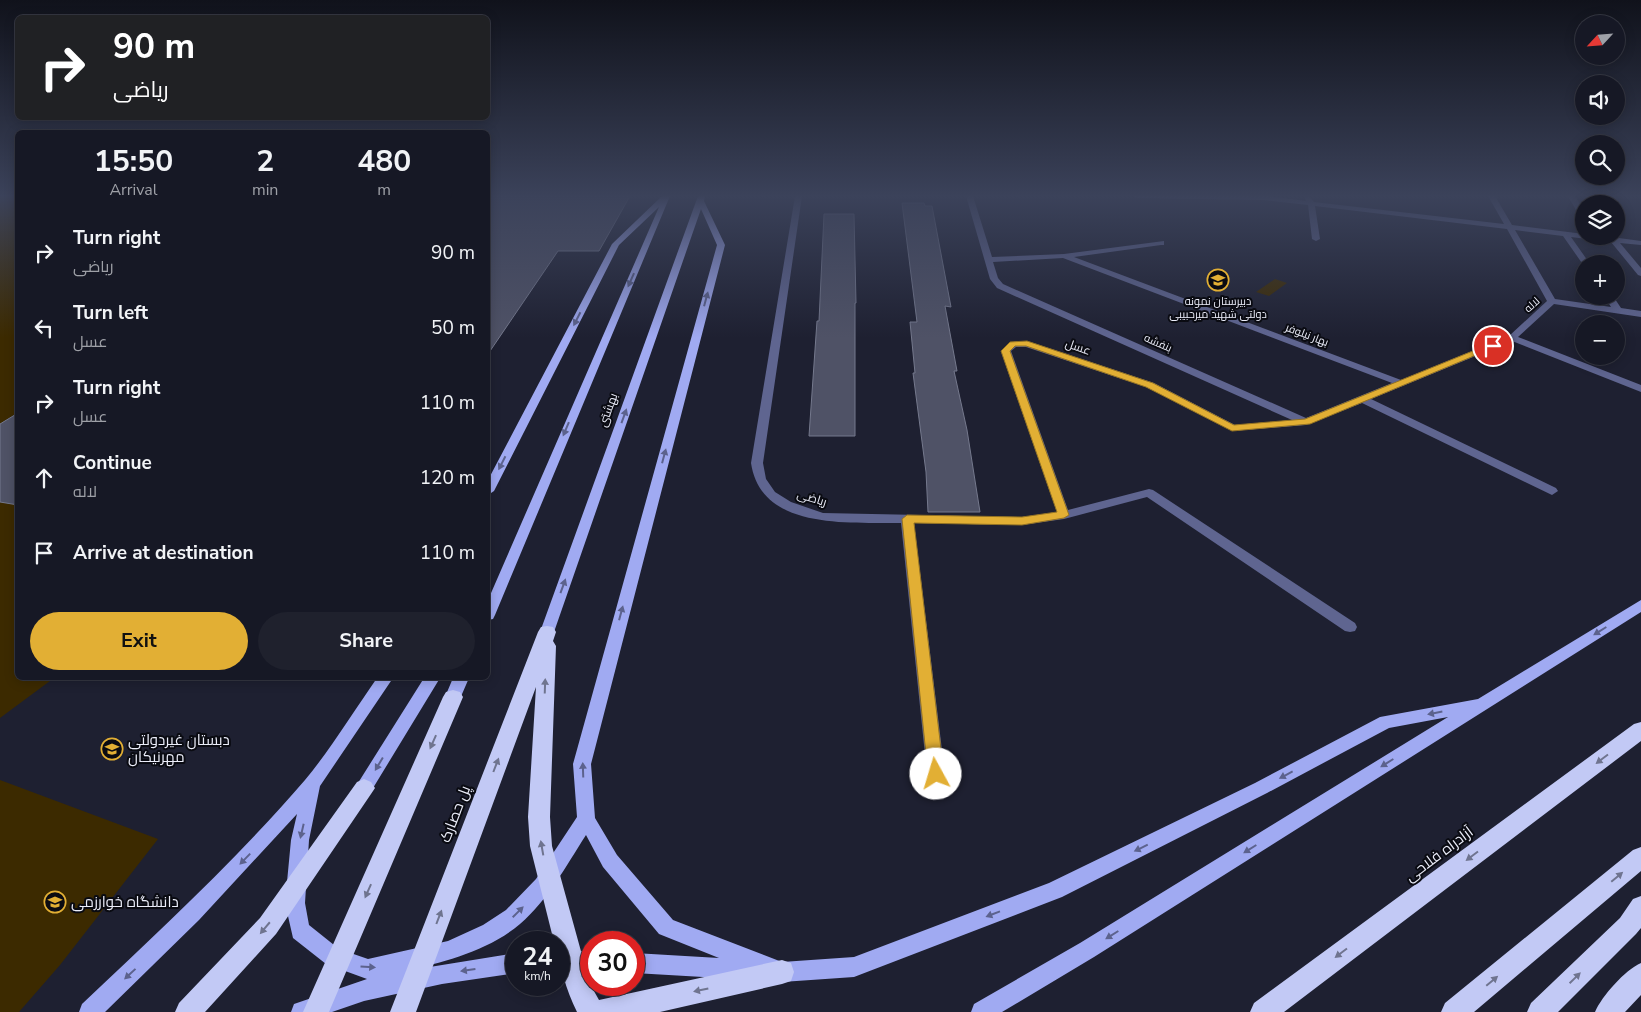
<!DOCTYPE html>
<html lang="en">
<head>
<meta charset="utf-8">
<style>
	:root { --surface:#161825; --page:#1f212d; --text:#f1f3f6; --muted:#9ea0a7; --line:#353742; --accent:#e2af34 }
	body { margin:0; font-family:"Nunito Sans",Cairo,sans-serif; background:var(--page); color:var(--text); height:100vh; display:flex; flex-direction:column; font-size:19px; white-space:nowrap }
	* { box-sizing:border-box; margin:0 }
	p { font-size:16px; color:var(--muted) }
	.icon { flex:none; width:28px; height:28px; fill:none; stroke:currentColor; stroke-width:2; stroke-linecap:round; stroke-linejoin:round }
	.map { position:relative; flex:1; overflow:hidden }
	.drawer { position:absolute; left:15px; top:130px; width:475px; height:550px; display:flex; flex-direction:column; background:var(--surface); border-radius:8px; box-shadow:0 2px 12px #0003,0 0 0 1px var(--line) }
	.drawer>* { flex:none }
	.guide { position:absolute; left:15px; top:15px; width:475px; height:105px; border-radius:8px; box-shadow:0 2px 12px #0003,0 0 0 1px var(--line); background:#202124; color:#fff; overflow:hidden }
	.needle { width:32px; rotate:244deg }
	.fabs { position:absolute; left:1575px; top:15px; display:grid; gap:10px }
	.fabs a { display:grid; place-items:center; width:50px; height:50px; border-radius:50%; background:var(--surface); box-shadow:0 2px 12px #0003,0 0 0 1px var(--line); font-size:25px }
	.speed { position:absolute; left:505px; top:931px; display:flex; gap:10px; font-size:25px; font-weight:700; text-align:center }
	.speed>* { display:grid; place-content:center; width:65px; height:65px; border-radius:50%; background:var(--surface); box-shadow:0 2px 12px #0003,0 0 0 1px var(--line); line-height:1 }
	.speed small { font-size:12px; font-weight:400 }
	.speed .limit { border:8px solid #d22; background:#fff; color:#111 }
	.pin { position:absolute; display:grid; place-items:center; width:42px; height:42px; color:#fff; margin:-21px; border:2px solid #fff; border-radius:50%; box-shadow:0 1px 5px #0007 }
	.me { position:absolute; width:55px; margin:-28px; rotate:354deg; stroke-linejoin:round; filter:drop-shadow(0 0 4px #0008) }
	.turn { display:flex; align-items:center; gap:18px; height:105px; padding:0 15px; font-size:22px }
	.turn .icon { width:65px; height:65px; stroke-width:2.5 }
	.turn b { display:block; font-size:35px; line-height:42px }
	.eta { display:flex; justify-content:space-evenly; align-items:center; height:85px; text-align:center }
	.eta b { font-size:30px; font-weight:700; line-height:35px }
	.cta { display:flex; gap:10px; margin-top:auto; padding:10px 15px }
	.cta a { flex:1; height:58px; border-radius:30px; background:var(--accent); color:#111; font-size:20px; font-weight:700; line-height:58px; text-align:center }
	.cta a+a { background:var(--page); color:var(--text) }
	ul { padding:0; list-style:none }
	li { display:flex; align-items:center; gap:15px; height:75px; padding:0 15px }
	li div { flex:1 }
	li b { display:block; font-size:19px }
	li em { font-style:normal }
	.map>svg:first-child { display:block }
	.green { fill:#3c2a00 }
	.building { fill:#4f5266; stroke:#75798d }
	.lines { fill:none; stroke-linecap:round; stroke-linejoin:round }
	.minor { fill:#5f6590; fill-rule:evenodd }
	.major { fill:#a0aaf2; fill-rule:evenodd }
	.highway { fill:#c2c9f5; fill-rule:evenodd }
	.oneway { fill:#5c628d }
	.oneway2 { fill:#6f748f }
	.route { fill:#e2af34; stroke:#937222 }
	.labels { text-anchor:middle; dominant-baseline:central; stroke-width:4; stroke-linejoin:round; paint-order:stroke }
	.far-poi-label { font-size:11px; fill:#eceefa; stroke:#0a0b12 }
	.far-street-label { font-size:11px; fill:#eceefa; stroke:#0a0b12 }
	.street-label { font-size:12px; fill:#eceefa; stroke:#0a0b12 }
	.near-poi-label { font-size:15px; fill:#eceefa; stroke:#0a0b12; text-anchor:start }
	.near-street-label { font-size:15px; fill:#eceefa; stroke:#0a0b12 }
</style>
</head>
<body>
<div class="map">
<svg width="1641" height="1012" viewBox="0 0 1641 1012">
	<rect width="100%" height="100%" fill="#1e2031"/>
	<path class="green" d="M0 196H17V413L0 424Z
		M1275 279 1287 283 1269 296 1256 292Z
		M0 502 17 505 18 678H54L0 718Z
		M0 780 158 839 60 965 19 1012H0Z"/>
	<path class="building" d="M488 196H630L599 251H558L488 354Z
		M902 203H924L925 206H932L951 307 945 306 957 371H954L967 430 980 512H928L926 472 913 373H915L910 322H917Z
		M824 214H854L856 303H855V436H809L817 321H819Z
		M18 413V505L0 502V424Z"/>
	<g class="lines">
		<path class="minor" d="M795 196H802L763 463 766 479 775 492 791 502 823 513 1022 517 1057 512 1001 351C1010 341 1017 340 1030 342L1154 383 1235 425 1292 420 997 288 990 279 966 196H973L992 257 1064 254 1164 241V245H1161L1074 257 1401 380 1509 336 1547 301 1507 229 1315 206 1320 239 1316 241 1312 239 1308 205 1264 200 1137 198 1134 196H1268L1306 201 1305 197 1309 196 1314 202 1504 224 1488 196H1495L1512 225 1584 234V236H1604L1641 241V245L1620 243 1641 268V276L1638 275 1611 242 1571 237 1590 264H1584V266L1563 236 1515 230 1555 299 1611 307 1604 296H1613L1621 308 1641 311V317L1554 304 1518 337 1641 385V392L1512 341 1371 399 1556 488 1558 491 1552 495 1362 403 1306 425 1233 431 1146 387 1026 347H1016L1011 351 1068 510 1149 489 1153 490 1355 623 1357 627 1355 631 1350 632 1345 631 1147 497 1064 519 1022 525 914 523 945 774 942 779 936 781 930 779 927 774 901 523C850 522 761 531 751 463ZM1063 258 1392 383 1306 418 1003 284 998 278 993 262Z
			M1568 196H1575L1584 211V219H1581Z"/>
		<path class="major" d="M662 196H670L495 615 493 619 488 620V600L659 207 619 245 494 491 488 495V480L612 244Z
			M698 196H705L704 201 725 245 591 764 595 818 617 855 673 920 782 962 854 957 1049 883 1255 783 1380 717 1478 699 1641 600V612L1094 957 1002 1012H971L974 1004 1080 943 1448 717 1389 728 1267 793 1062 897 854 977 782 982 763 975 755 980 634 973V953L719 958 659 934 603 867 586 835C566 866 548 900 520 924 488 951 444 962 405 971L516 953V973L442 984 364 1001 332 1012H291L294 1004 367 979 326 964 293 938 285 903 291 840 297 814 199 920 105 1012H79L82 1004C158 932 236 860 305 780 330 750 354 711 377 678H393L320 786 309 840 305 903 309 925 339 949 368 959 448 941 483 925 506 910 536 879 577 817 573 764 717 245 701 209 554 632 552 636 547 637 542 636 540 632Z
			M424 678H440L370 793 364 796 358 793 355 788 358 783Z
			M453 678H469L459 701 453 703 447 701 445 697Z
			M559 951H591V971H559Z"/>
		<path class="highway" d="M547 626 553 627 556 632 553 641 556 646 550 817 552 846 590 984 599 1000 782 960 791 963 794 972 791 981 782 984 660 1012H577C566 989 559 968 559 942H554L530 846 528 817 536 687 416 1012H390L538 632 541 627Z
			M453 690 460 692 463 697 329 1012H303L443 697 446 692Z
			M1641 722V741L1284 1012H1250L1254 1003 1634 724Z
			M364 779 371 782 375 788 371 794 276 934 205 1012H175L179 1003 260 918 357 782Z
			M1641 847V871L1474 1012H1441L1445 1003 1633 850Z
			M1641 896V928L1636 934 1558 1012H1527L1531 1003 1620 918 1633 899Z
			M1641 963V995L1625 1012H1595C1602 996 1625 970 1641 963Z"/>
	</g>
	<defs><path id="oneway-solid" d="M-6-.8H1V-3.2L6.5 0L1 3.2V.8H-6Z" transform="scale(1.25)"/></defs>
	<g class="oneway">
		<use href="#oneway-solid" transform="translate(631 280) rotate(114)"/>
		<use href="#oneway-solid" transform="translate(706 299) rotate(-75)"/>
		<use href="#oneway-solid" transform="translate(577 319) rotate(117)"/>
		<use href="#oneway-solid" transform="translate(624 416) rotate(-70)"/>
		<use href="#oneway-solid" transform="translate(566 429) rotate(113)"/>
		<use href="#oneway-solid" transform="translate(664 456) rotate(-75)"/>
		<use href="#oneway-solid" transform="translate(502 463) rotate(117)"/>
		<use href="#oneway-solid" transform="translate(563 586) rotate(-70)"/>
		<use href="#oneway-solid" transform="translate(621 613) rotate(-75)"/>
		<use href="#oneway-solid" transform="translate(1600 631) rotate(148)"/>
		<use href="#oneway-solid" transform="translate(1435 713) rotate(169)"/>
		<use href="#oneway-solid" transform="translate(1387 763) rotate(148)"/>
		<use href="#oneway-solid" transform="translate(379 764) rotate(121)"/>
		<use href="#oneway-solid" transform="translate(583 770) rotate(-92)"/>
		<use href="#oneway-solid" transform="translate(1286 775) rotate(152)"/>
		<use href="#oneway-solid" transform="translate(302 831) rotate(103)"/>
		<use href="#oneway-solid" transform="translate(1141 848) rotate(154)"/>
		<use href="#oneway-solid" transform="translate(1250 849) rotate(148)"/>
		<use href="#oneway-solid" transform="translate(245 859) rotate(134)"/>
		<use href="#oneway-solid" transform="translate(518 912) rotate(-45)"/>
		<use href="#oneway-solid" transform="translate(993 914) rotate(159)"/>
		<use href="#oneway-solid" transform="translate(1112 935) rotate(148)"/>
		<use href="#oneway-solid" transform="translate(368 967) rotate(4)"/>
		<use href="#oneway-solid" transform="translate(468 970) rotate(172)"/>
		<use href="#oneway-solid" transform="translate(130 974) rotate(137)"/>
	</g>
	<g class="oneway2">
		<use href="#oneway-solid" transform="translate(545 686) rotate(-88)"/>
		<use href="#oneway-solid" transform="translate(433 742) rotate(114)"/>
		<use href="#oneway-solid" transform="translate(1602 759) rotate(143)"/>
		<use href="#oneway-solid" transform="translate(496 765) rotate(-69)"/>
		<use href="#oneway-solid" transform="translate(542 848) rotate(-100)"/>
		<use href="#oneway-solid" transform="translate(1472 856) rotate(143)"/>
		<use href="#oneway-solid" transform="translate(1617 877) rotate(-40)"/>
		<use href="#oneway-solid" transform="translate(368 891) rotate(114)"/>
		<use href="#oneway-solid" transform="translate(439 917) rotate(-69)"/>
		<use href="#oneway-solid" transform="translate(265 928) rotate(130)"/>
		<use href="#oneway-solid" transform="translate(1341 953) rotate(143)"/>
		<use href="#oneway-solid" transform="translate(1575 978) rotate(-44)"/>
		<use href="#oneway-solid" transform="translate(1492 981) rotate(-40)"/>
		<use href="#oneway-solid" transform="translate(701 990) rotate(168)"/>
	</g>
	<linearGradient id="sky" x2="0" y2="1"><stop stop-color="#10121b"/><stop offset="0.58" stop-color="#3b425a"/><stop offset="1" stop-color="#3b425a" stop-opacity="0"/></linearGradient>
	<rect width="1641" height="338" fill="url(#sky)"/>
	<path class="route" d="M1027 341 1153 383 1234 425 1305 419 1490 344 1498 346 1310 424 1232 431 1146 387 1026 346H1015L1010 351 1069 515 1064 518 1022 525 914 523 944 774 941 779 936 781 930 779 928 774 902 519 907 515 1022 517 1057 512 1001 351 1010 342Z"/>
	<defs>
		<g id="school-ring" transform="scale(1.125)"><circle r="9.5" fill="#0a0b12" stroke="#e2af34" stroke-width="1.5"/><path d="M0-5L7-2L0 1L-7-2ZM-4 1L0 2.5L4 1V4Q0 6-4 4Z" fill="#e2af34"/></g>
		<g id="university-ring" transform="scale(1.125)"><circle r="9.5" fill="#0a0b12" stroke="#e2af34" stroke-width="1.5"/><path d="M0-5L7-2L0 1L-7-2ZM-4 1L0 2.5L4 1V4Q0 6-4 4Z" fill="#e2af34"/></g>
	</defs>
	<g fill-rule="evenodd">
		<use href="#school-ring" x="1218" y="280"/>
		<use href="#school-ring" x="112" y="749"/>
		<use href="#university-ring" x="55" y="902"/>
	</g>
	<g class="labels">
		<g class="far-poi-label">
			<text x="1218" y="301">دبیرستان نمونه<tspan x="1218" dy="13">دولتی شهید میرحبیبی</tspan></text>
		</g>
		<g class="far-street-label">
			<text transform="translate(1532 305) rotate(-42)">لاله</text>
			<text transform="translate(1307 335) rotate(21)">بهار نیلوفر</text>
			<text transform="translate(1158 343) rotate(24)">بنفشه</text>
		</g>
		<g class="street-label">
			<text transform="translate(1078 347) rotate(19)">عسل</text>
			<text transform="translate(608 410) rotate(-70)">بهشتى</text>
			<text transform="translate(812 498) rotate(17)">ریاضی</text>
		</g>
		<g class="near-poi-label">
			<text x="128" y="740">دبستان غیردولتی<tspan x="128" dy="17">مهرنیکان</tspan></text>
			<text x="71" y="902">دانشگاه خوارزمی</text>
		</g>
		<g class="near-street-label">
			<text transform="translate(455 814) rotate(-69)">پل حصارک</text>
			<text transform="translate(1439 854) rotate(-37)">آزادراه فلاحی</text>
		</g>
	</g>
</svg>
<div class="fabs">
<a><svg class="needle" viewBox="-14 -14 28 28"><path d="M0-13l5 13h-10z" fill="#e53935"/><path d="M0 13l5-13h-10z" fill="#9ea0a7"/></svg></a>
<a><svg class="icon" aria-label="sound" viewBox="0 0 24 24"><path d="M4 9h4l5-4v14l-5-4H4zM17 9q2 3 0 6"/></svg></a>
<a><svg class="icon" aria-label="search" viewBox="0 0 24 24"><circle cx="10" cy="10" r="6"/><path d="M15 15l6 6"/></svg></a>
<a><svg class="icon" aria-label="layers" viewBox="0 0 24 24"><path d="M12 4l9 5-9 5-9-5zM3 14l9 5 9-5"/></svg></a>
<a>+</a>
<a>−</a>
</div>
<div class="speed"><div>24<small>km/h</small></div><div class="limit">30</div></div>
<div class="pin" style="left:1493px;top:346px;background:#d93025"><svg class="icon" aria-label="arrive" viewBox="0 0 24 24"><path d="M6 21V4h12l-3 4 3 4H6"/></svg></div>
<svg class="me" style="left:936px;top:774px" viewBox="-20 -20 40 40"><circle r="19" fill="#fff"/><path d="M0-13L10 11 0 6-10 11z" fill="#e2af34"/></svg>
<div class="guide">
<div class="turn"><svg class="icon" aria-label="right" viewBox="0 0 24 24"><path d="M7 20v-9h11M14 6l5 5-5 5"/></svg><div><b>90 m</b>ریاضی</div></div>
</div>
<section class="drawer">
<div class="eta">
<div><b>15:50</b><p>Arrival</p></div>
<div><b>2</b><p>min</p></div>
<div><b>480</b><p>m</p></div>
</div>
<ul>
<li><svg class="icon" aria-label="right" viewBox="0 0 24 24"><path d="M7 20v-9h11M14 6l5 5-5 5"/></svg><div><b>Turn right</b><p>ریاضی</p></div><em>90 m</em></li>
<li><svg class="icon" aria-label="left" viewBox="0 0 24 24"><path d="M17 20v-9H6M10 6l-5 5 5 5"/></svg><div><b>Turn left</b><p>عسل</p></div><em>50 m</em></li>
<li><svg class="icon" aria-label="right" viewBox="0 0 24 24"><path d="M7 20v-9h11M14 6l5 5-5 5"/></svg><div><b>Turn right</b><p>عسل</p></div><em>110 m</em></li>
<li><svg class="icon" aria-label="ahead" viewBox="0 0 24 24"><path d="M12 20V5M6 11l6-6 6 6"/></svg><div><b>Continue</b><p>لاله</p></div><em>120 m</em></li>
<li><svg class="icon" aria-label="arrive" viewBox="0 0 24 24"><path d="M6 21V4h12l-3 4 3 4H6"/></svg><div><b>Arrive at destination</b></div><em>110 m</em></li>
</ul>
<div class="cta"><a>Exit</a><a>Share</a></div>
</section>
</div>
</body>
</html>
